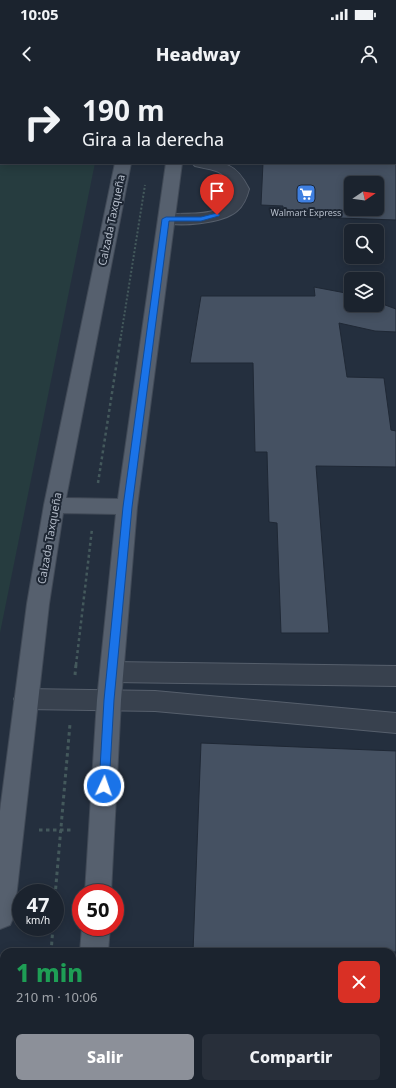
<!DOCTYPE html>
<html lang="es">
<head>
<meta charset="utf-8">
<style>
	:root { --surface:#1b232e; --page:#282f3a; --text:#f1f3f6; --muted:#a0a4aa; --line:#39404a; --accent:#8c9099 }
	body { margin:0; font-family:"Noto Sans",sans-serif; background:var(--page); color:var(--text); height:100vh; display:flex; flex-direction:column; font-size:15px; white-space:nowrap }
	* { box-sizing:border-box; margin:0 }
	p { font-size:13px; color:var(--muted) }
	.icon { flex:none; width:22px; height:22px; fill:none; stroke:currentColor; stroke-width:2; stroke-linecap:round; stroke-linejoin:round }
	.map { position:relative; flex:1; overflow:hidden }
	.details { position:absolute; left:0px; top:868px; width:396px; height:140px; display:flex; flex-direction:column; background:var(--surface); border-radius:12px 12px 0 0; box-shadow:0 2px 10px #0003,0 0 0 1px var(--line) }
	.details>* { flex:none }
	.top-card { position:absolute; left:0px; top:0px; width:396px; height:84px; box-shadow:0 2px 10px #0003,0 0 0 1px var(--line); background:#1b232e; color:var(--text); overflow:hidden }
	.needle { width:26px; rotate:77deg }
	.controls { position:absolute; left:344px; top:96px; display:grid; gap:8px }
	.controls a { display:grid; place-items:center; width:40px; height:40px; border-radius:6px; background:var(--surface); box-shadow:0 2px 10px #0003,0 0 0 1px var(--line); font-size:20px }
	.speed { position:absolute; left:12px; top:804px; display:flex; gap:8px; font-size:20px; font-weight:700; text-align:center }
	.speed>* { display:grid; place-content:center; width:52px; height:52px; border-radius:50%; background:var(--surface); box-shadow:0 2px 10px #0003,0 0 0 1px var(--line); line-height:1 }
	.speed small { font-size:10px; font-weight:400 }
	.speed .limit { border:6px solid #d22; background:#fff; color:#111 }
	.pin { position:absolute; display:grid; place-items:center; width:34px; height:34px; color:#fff; margin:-41px -17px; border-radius:50% 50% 50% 0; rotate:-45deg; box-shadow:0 0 4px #0007 }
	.pin .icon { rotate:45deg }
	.me { position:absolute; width:44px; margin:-22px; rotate:3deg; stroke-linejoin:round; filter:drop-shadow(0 0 3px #0008) }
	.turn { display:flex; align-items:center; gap:14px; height:84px; padding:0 16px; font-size:18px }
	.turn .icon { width:52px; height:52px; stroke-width:2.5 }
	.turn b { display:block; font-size:28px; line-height:34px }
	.round { display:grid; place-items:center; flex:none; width:42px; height:42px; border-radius:6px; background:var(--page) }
	.summary { display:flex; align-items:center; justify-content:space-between; height:68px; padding:0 16px }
	h1 { font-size:24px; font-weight:800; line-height:30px; color:#1e9e55 }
	.primary-button { display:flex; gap:8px; margin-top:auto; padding:8px 16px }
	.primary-button a { flex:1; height:46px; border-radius:6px; background:var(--accent); color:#fff; font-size:16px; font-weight:800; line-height:46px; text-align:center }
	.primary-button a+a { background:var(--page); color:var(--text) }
	.status { display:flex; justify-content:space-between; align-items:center; height:28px; padding:0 20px; background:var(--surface); direction:ltr }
	.status svg { height:11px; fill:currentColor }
	header { display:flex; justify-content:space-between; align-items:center; height:52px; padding:0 16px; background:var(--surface); font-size:18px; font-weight:800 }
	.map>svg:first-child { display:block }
	.green { fill:#263c3f }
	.building { fill:#455162; stroke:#1f2835; fill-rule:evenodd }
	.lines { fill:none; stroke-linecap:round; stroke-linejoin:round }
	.minor-casing { stroke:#565f6c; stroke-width:2 }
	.major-casing { stroke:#414a57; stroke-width:2 }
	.path-far2 { stroke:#44595c; stroke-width:2; stroke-dasharray:2 2; stroke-linecap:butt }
	.path-far1 { stroke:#44595c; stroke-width:2.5; stroke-dasharray:3 3; stroke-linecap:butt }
	.path { stroke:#44595c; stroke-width:3; stroke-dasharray:3.5 3.5; stroke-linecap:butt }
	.minor { fill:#38414e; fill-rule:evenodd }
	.major { fill:#56606e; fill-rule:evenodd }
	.route { fill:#1a73e8; stroke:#114b97 }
	.labels { text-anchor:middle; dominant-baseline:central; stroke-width:4; stroke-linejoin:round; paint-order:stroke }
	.far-poi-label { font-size:9px; fill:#b4bcc9; stroke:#1d2633 }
	.street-label { font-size:11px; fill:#b4bcc9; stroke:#1d2633 }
</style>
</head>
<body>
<div class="status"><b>10:05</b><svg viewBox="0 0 49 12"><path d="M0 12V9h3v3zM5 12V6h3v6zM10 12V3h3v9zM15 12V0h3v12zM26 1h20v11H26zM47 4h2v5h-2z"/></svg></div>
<header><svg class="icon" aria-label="back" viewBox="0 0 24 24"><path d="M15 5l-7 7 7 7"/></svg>Headway<svg class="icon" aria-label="person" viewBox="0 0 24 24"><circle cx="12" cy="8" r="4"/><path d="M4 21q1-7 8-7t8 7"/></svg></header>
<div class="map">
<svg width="396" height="1008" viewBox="0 0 396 1008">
	<rect width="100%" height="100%" fill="#242f3e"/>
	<path class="green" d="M0 53 1 83H95L0 553Z"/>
	<path class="building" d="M263 83H396V140L282 136 283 126 261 125ZM351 103H377V129H351Z
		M314 207 351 214V225H377V222L396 229V252L375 251 339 243 347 297 384 298 391 350 396 351V387L316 386 329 553H281L277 443 269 442 267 372H255L253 283H190L201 216H315Z
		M201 663 396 671V872H193Z"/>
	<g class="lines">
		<g class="minor-casing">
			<path id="minor" d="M230 0H245L246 1H231Z
				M0 19H1V27H0Z
				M0 36H1V44H0Z
				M395 63H396V73H395Z
				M192 83C222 83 234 79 249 109 247 117 244 125 237 131 222 144 179 147 160 142L158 139 160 136C185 129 224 144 233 109 223 88 214 91 195 86Z
				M112 582 396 586V606L112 602 104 599 100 592 104 585Z
				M26 609 155 611 396 633V653L155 631 26 629 18 626 14 619 18 612Z"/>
		</g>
		<g class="major-casing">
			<path id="major" d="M135 0H149V1H135Z
				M182 0H196V1H182Z
				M115 83H131L66 418 118 419 166 83H182L137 427 121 620 111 813H85L97 620 116 434 63 433 49 524 14 836 10 845 0 849V731L27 524 44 425Z
				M82 847H110L108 872H80Z
				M71 1004H101V1008H71Z"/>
		</g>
		<path class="path-far2" d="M121 256 145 105"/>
		<path class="path-far1" d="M98 403 121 255
			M76 585 92 449"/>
		<path class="path" d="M75 595 76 584
			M39 750H74
			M55 816 70 644
			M51 872 53 847
			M0 956H4
			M39 1004V1008"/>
		<use href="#minor" class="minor"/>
		<use href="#major" class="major"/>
	</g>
	<path class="route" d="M217 133 220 135 219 136 201 141H169L132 427 114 620 109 706 108 710 104 711 101 710 99 706 104 620 123 427 162 139 166 137H201Z"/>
	<defs>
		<g id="supermarket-square" transform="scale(1)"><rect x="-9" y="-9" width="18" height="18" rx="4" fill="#3f7fe0" stroke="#1d2633"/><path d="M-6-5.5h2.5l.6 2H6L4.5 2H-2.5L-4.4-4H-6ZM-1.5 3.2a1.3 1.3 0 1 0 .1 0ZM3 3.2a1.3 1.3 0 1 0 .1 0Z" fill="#fff"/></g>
	</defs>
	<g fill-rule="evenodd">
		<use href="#supermarket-square" x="306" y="114"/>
	</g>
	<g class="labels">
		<g class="far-poi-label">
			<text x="306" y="132">Walmart Express</text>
		</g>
		<g class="street-label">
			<text transform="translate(111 140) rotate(-78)">Calzada Taxqueña</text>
			<text transform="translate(49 458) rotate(-80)">Calzada Taxqueña</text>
		</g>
	</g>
</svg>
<div class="controls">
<a><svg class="needle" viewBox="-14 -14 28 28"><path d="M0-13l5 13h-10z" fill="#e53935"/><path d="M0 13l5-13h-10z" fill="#a0a4aa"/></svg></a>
<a><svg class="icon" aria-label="search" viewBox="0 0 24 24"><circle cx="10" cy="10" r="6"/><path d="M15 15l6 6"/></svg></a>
<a><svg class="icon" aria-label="layers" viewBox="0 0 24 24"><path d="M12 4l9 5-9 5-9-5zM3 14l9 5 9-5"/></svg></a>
</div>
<div class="speed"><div>47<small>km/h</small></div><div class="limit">50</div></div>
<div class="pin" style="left:217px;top:135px;background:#d93025"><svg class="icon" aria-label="arrive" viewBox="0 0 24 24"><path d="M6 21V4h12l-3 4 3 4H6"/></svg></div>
<svg class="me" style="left:104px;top:706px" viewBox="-20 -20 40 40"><circle r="17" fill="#1a73e8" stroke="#fff" stroke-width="3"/><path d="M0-11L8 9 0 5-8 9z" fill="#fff"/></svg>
<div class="top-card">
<div class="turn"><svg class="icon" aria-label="right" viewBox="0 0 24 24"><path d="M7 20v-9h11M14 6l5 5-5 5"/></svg><div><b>190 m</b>Gira a la derecha</div></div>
</div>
<section class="details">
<div class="summary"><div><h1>1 min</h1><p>210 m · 10:06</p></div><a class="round" style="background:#d93025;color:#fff"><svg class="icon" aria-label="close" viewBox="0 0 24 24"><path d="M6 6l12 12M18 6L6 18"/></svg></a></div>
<div class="primary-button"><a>Salir</a><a>Compartir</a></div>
</section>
</div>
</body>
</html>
